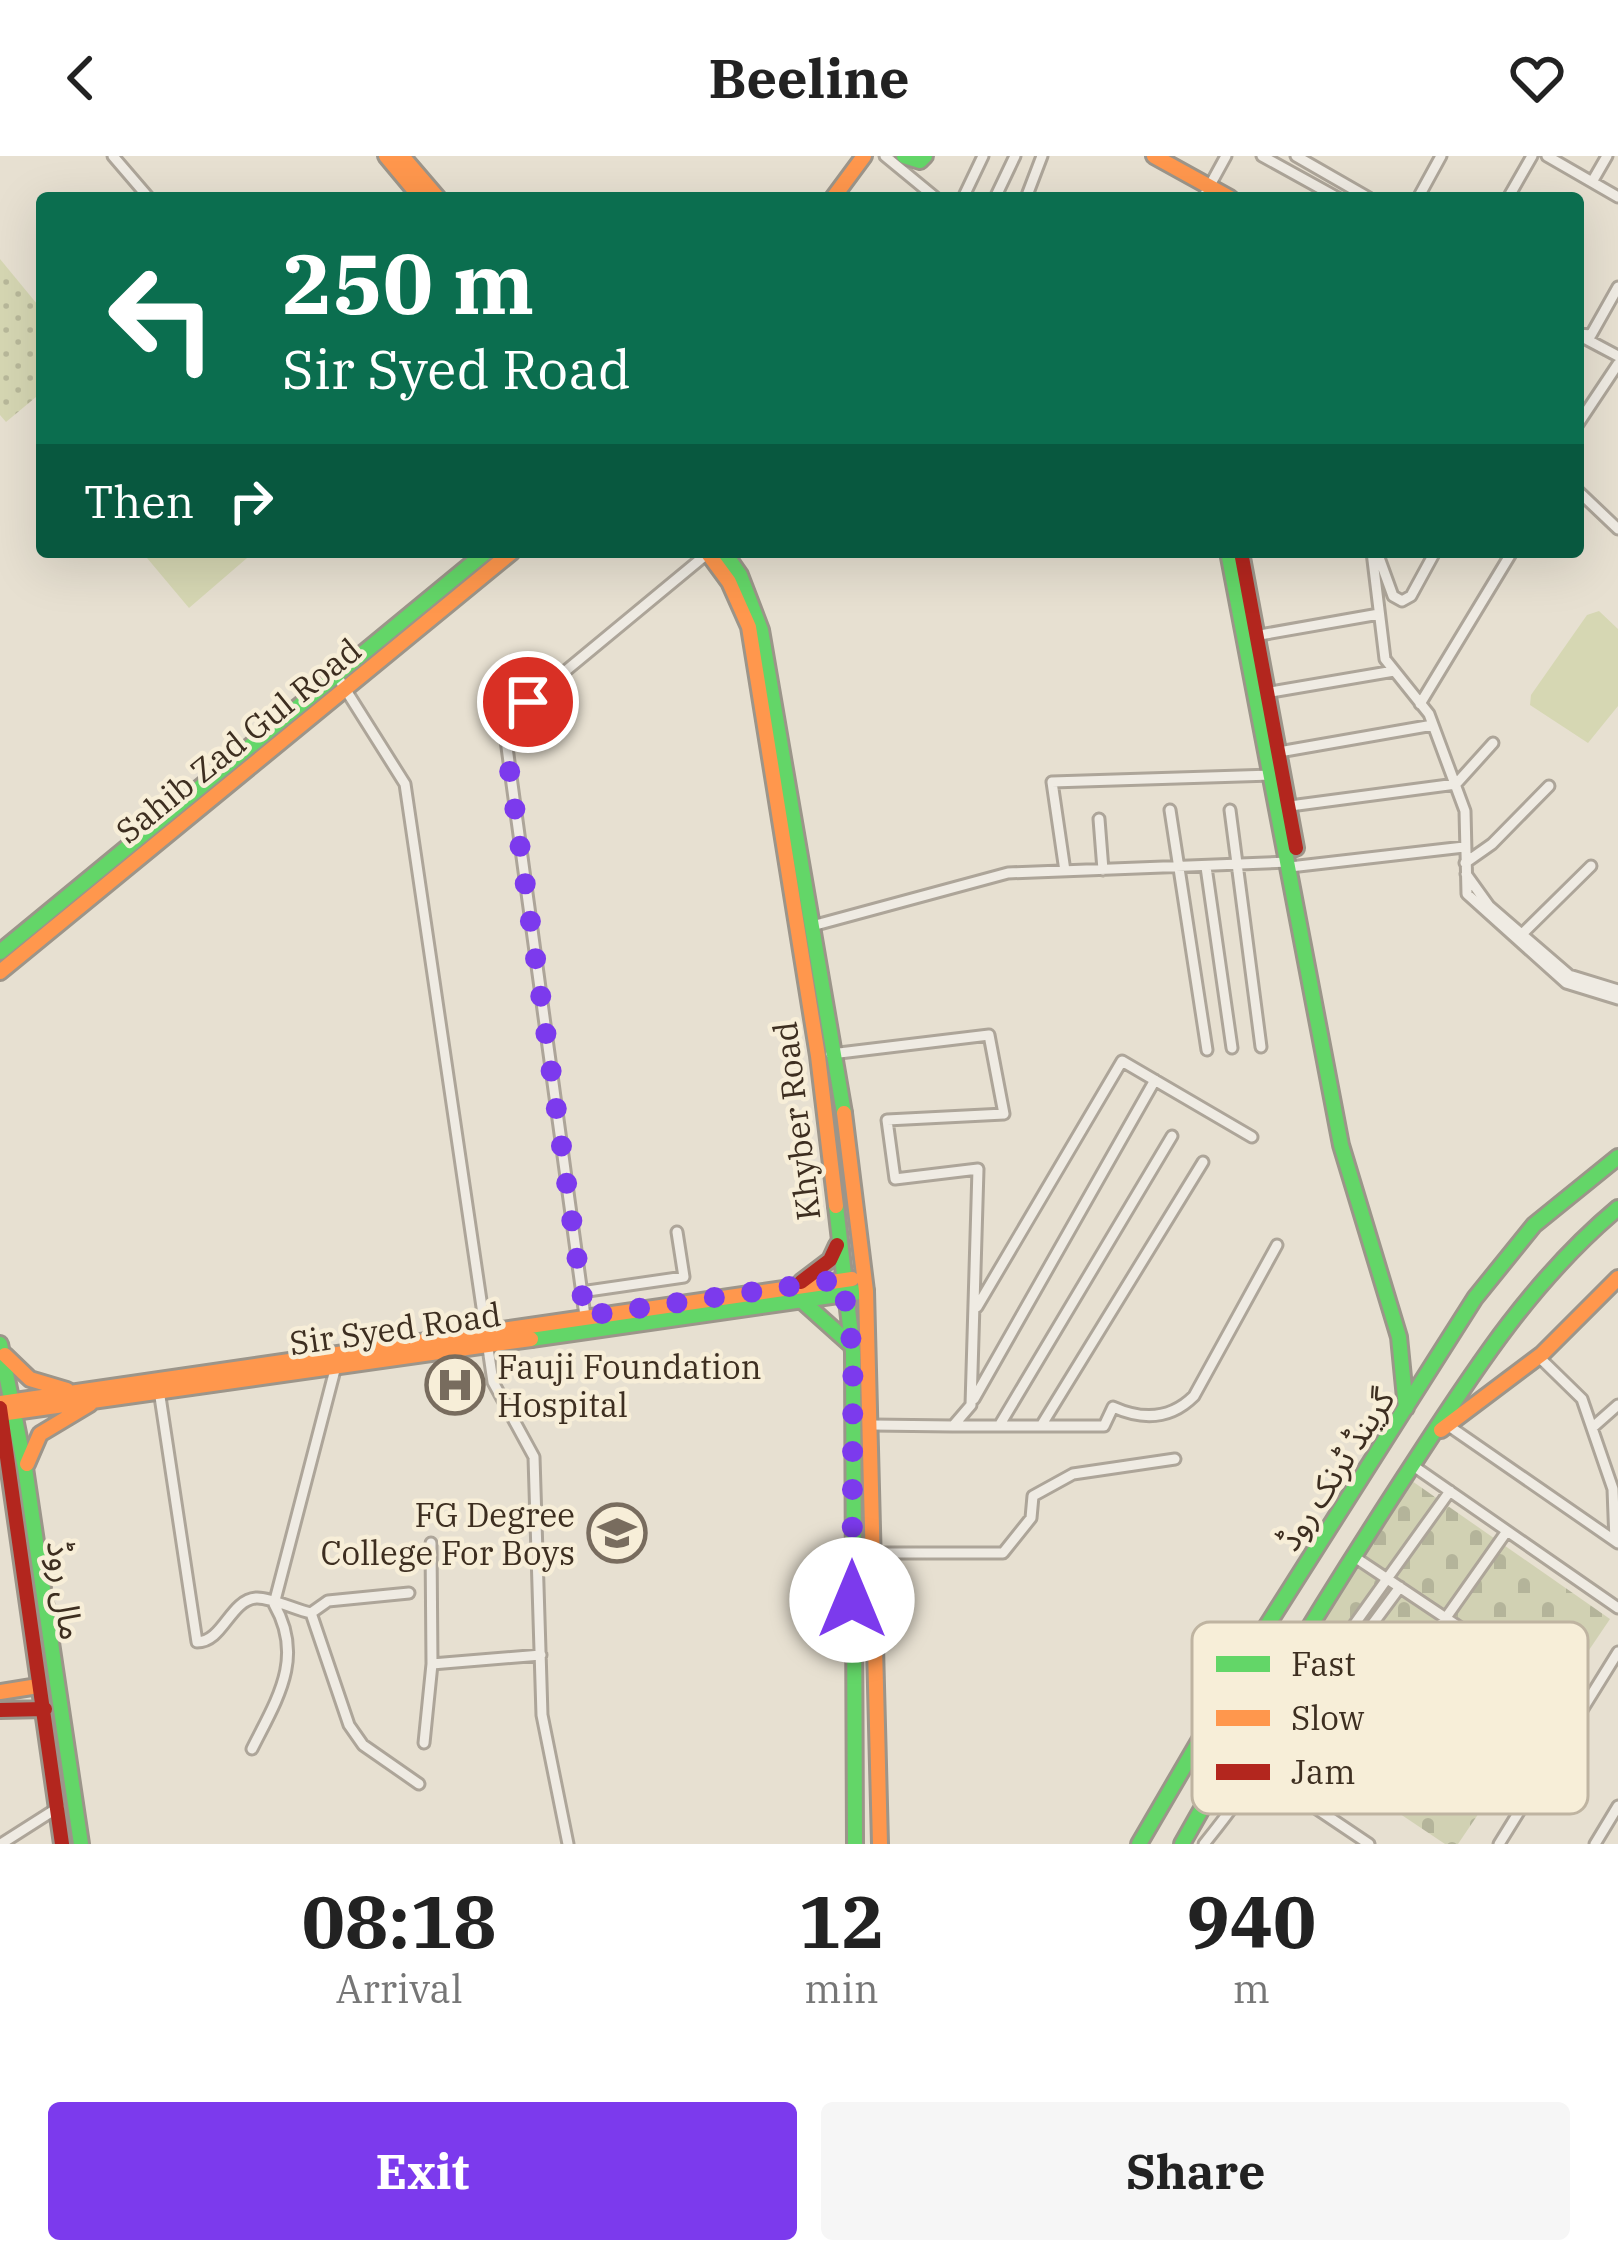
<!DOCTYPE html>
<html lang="en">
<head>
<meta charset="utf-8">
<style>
	:root { --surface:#fff; --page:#f6f6f6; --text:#222; --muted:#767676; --accent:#7c3aed }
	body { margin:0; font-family:"IBM Plex Serif","Noto Sans Arabic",serif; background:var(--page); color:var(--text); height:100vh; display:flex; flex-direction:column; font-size:45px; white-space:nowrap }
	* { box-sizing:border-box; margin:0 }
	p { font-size:39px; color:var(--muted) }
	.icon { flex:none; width:66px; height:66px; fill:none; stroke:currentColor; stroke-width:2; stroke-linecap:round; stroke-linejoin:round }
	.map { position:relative; height:1688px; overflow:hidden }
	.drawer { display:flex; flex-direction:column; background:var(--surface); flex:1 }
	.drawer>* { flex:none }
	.hud { position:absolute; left:36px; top:36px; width:1548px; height:366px; border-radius:12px; box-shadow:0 12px 48px #0002; background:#0b6e4f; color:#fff; overflow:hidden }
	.pin { position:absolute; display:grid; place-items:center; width:102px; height:102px; color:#fff; margin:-51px; border:6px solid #fff; border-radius:50%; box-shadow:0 3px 12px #0007 }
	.me { position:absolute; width:132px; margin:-66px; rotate:0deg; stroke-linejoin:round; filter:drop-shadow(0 0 9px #0008) }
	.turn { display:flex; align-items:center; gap:42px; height:252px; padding:0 48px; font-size:54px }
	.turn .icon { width:156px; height:156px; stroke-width:2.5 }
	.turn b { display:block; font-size:84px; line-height:102px }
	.then { display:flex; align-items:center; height:114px; padding:0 48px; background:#0003; gap:24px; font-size:45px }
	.eta { display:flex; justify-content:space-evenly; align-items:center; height:204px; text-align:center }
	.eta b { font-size:72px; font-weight:700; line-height:84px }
	.primary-button { display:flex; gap:24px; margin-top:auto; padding:24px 48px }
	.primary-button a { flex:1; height:138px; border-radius:12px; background:var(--accent); color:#fff; font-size:48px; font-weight:700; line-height:138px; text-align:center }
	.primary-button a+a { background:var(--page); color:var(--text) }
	header { display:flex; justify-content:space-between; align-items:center; height:156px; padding:0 48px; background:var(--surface); font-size:54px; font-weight:700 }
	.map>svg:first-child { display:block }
	.grass { fill:url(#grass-dots) }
	.cemetery { fill:url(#cemetery-stones) }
	.green { fill:#d6d7b3 }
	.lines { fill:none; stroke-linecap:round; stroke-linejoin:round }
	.street-casing { stroke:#ada599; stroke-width:15 }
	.fast-casing { stroke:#9c958a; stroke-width:20 }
	.slow-casing { stroke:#9c958a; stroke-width:20 }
	.jam-casing { stroke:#9c958a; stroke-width:20 }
	.street { stroke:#efebe3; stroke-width:9 }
	.fast { stroke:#63d668; stroke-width:14 }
	.slow { stroke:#ff974d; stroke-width:14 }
	.jam { stroke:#b3261e; stroke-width:14 }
	.route { stroke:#7c3aed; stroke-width:21; stroke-dasharray:0 37.8 }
	.labels { text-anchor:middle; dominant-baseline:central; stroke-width:9; stroke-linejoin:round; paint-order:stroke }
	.street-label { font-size:33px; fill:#3d2e20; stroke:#f7eed8 }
	.poi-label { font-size:33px; fill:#3d2e20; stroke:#f7eed8; text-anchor:start }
	.key { fill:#f7eed8; stroke:#bfb4a1; stroke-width:3 }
	.key-label { font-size:33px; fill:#3d2e20 }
</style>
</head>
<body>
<header><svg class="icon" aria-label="back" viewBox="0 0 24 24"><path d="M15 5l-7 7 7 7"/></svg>Beeline<svg class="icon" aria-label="heart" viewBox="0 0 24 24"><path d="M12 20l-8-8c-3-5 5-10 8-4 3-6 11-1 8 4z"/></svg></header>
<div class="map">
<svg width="1618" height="1688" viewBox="0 0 1618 1688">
	<defs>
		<pattern id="grass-dots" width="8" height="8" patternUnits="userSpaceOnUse" patternTransform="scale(3)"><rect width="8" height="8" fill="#d6d7b3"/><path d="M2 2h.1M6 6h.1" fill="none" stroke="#b9b99a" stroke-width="1.8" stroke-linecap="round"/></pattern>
		<pattern id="cemetery-stones" width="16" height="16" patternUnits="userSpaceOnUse" patternTransform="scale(3)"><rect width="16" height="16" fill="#d1d1b3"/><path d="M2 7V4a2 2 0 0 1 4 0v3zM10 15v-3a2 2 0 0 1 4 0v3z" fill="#b4b49a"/></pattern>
	</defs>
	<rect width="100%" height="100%" fill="#e7e0d1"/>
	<path class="grass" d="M0 103 42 154V236L6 266 0 259Z"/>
	<path class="cemetery" d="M1412 1325 1610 1463 1458 1688H1445L1294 1587 1304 1485 1328 1440Z"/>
	<path class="green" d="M142 396H254L189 452Z
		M1599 455 1618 473V550L1588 587 1530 549 1531 539 1587 459Z"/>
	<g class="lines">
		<g class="street-casing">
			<path id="street" d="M113 0 149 42
				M885 0 936 42
				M1262 0 1338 42
				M1296 0 1369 42
				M1547 0 1618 41
				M1592 26 1607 0
				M963 42 983 0
				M995 42 1015 0
				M1026 42 1042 0
				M1203 42 1226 0
				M1418 42 1441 0
				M1508 42 1532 0
				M1578 178 1591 179 1618 131
				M1584 182 1618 200
				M1578 268 1618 208
				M1578 335 1618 373
				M1372 396 1385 503 1429 558 1465 655 1467 738 1566 827 1618 843
				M1377 396 1393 440 1402 445 1411 440 1435 396
				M1260 479 1379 458
				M337 520 405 628 493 1226 534 1301 542 1559 568 1688
				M1271 536 1394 515
				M1420 548 1512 396
				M1279 596 1433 569
				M1290 650 1456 628 1493 587
				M1170 654 1207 894
				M1230 654 1261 891
				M1099 663 1103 714
				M1465 707 1492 688 1549 630
				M1206 711 1232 892
				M1290 711 1464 691
				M1065 715 1052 626 1273 619
				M1466 718 1489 750 1569 819 1618 834
				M812 770 1008 717 1289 706
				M1518 782 1591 710
				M831 898 989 879 1004 958 887 964 895 1023 978 1013 971 1249 953 1270 872 1269
				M581 1136 684 1121 677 1076
				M977 1151 1122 905 1252 981
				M585 1160 506 584 528 546 702 402
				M1539 1201 1582 1243 1613 1333 1615 1385
				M159 1234 197 1486C223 1486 230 1444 256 1442 270 1441 296 1454 311 1457L328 1445 409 1437
				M974 1243 1155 924
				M1446 1268 1618 1387
				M953 1270H1104L1113 1251C1142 1264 1170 1264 1194 1240L1277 1089
				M999 1270 1172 980
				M1041 1270 1203 1006
				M1593 1271 1618 1249
				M1412 1309 1618 1452
				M874 1397H1003L1031 1362 1033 1340 1073 1318 1175 1303
				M1353 1400 1498 1497 1419 1609
				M311 1457 349 1569 363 1589 419 1628
				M1336 1494 1450 1335
				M1350 1501 1447 1569
				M432 1508 541 1499
				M1328 1533 1424 1601
				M1395 1534 1507 1375
				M1263 1545 1309 1554 1400 1431
				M424 1587 432 1508 431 1387
				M252 1593C277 1543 305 1502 274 1448L336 1210
				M1259 1614 1369 1688
				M1 1688 59 1651
				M1204 1688C1254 1626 1279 1588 1289 1507
				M1499 1688 1618 1496
				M1595 1688 1618 1650"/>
		</g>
		<g class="fast-casing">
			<path id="fast" d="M904 0 920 5 925 0
				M724 396 740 419 761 474 844 957
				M1228 396 1341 989 1399 1181 1406 1252
				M0 796 486 396
				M836 1050 853 1196 855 1688
				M801 1144 849 1187
				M531 1183 866 1135
				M0 1188 25 1312 81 1688
				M1139 1688 1261 1479 1475 1142 1534 1069 1618 1001
				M1182 1688C1252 1563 1326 1442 1404 1322 1468 1224 1527 1128 1618 1052"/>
		</g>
		<g class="slow-casing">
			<path id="slow" d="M386 0 421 42
				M402 0 438 42
				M1154 0 1230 42
				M833 42 864 0
				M707 396 729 426 749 471 818 900 836 1050
				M0 816 512 396
				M844 957 866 1135 880 1688
				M5 1199 30 1223 67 1234
				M0 1247 852 1123
				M0 1258 531 1183
				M1441 1274 1542 1198 1618 1122
				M27 1308 40 1278 90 1248
				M0 1536 38 1530"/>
		</g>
		<g class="jam-casing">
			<path id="jam" d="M1241 396 1296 692
				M801 1126 830 1104 837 1089
				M0 1252 62 1688
				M0 1554 45 1553"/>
		</g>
		<use href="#street" class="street"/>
		<use href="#fast" class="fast"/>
		<use href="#slow" class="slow"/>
		<use href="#jam" class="jam"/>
	</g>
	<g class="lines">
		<path class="route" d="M528 546 506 584 507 596 585 1160 842 1123 853 1196 852 1444"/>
	</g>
	<defs>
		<g id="hospital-ring" transform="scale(3)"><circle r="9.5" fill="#f7eed8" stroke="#786c5e" stroke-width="1.5"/><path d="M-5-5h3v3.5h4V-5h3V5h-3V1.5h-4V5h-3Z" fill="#786c5e"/></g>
		<g id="university-ring" transform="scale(3)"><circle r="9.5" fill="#f7eed8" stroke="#786c5e" stroke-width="1.5"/><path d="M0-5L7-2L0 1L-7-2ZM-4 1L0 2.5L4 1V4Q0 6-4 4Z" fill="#786c5e"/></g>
	</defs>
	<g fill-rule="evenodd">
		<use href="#hospital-ring" x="455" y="1229"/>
		<use href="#university-ring" x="617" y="1377"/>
	</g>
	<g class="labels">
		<g class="street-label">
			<text transform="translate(238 584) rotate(-39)">Sahib Zad Gul Road</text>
			<text transform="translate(796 965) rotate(-97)">Khyber Road</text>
			<text transform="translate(395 1172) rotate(-8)">Sir Syed Road</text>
			<text transform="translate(1335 1313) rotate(-57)">گرینڈ ٹرنک روڈ</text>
			<text transform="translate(66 1434) rotate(82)">مال روڈ</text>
		</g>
		<g class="poi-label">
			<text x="497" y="1210">Fauji Foundation<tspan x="497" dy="38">Hospital</tspan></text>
			<text x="575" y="1358" text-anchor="end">FG Degree<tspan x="575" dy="38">College For Boys</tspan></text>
		</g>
	</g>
	<rect x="1192" y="1466" width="396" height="192" rx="18" class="key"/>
	<rect x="1216" y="1500" width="54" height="16" fill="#63d668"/>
	<rect x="1216" y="1554" width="54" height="16" fill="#ff974d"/>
	<rect x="1216" y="1608" width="54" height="16" fill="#b3261e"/>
	<g class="key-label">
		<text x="1291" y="1520">Fast</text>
		<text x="1291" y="1574">Slow</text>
		<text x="1291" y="1628">Jam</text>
	</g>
</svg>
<div class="pin" style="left:528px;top:546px;background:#d93025"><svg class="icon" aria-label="arrive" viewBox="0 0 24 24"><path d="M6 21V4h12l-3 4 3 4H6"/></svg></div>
<svg class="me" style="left:852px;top:1444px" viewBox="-20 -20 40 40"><circle r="19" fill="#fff"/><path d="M0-13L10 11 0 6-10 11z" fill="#7c3aed"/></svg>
<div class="hud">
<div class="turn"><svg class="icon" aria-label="left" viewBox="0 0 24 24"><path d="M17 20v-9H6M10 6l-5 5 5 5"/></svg><div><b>250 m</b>Sir Syed Road</div></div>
<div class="then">Then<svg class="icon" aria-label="right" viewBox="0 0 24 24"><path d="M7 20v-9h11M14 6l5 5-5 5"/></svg></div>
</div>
</div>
<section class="drawer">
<div class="eta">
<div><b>08:18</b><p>Arrival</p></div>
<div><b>12</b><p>min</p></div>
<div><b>940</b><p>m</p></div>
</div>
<div class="primary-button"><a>Exit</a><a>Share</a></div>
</section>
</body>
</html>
